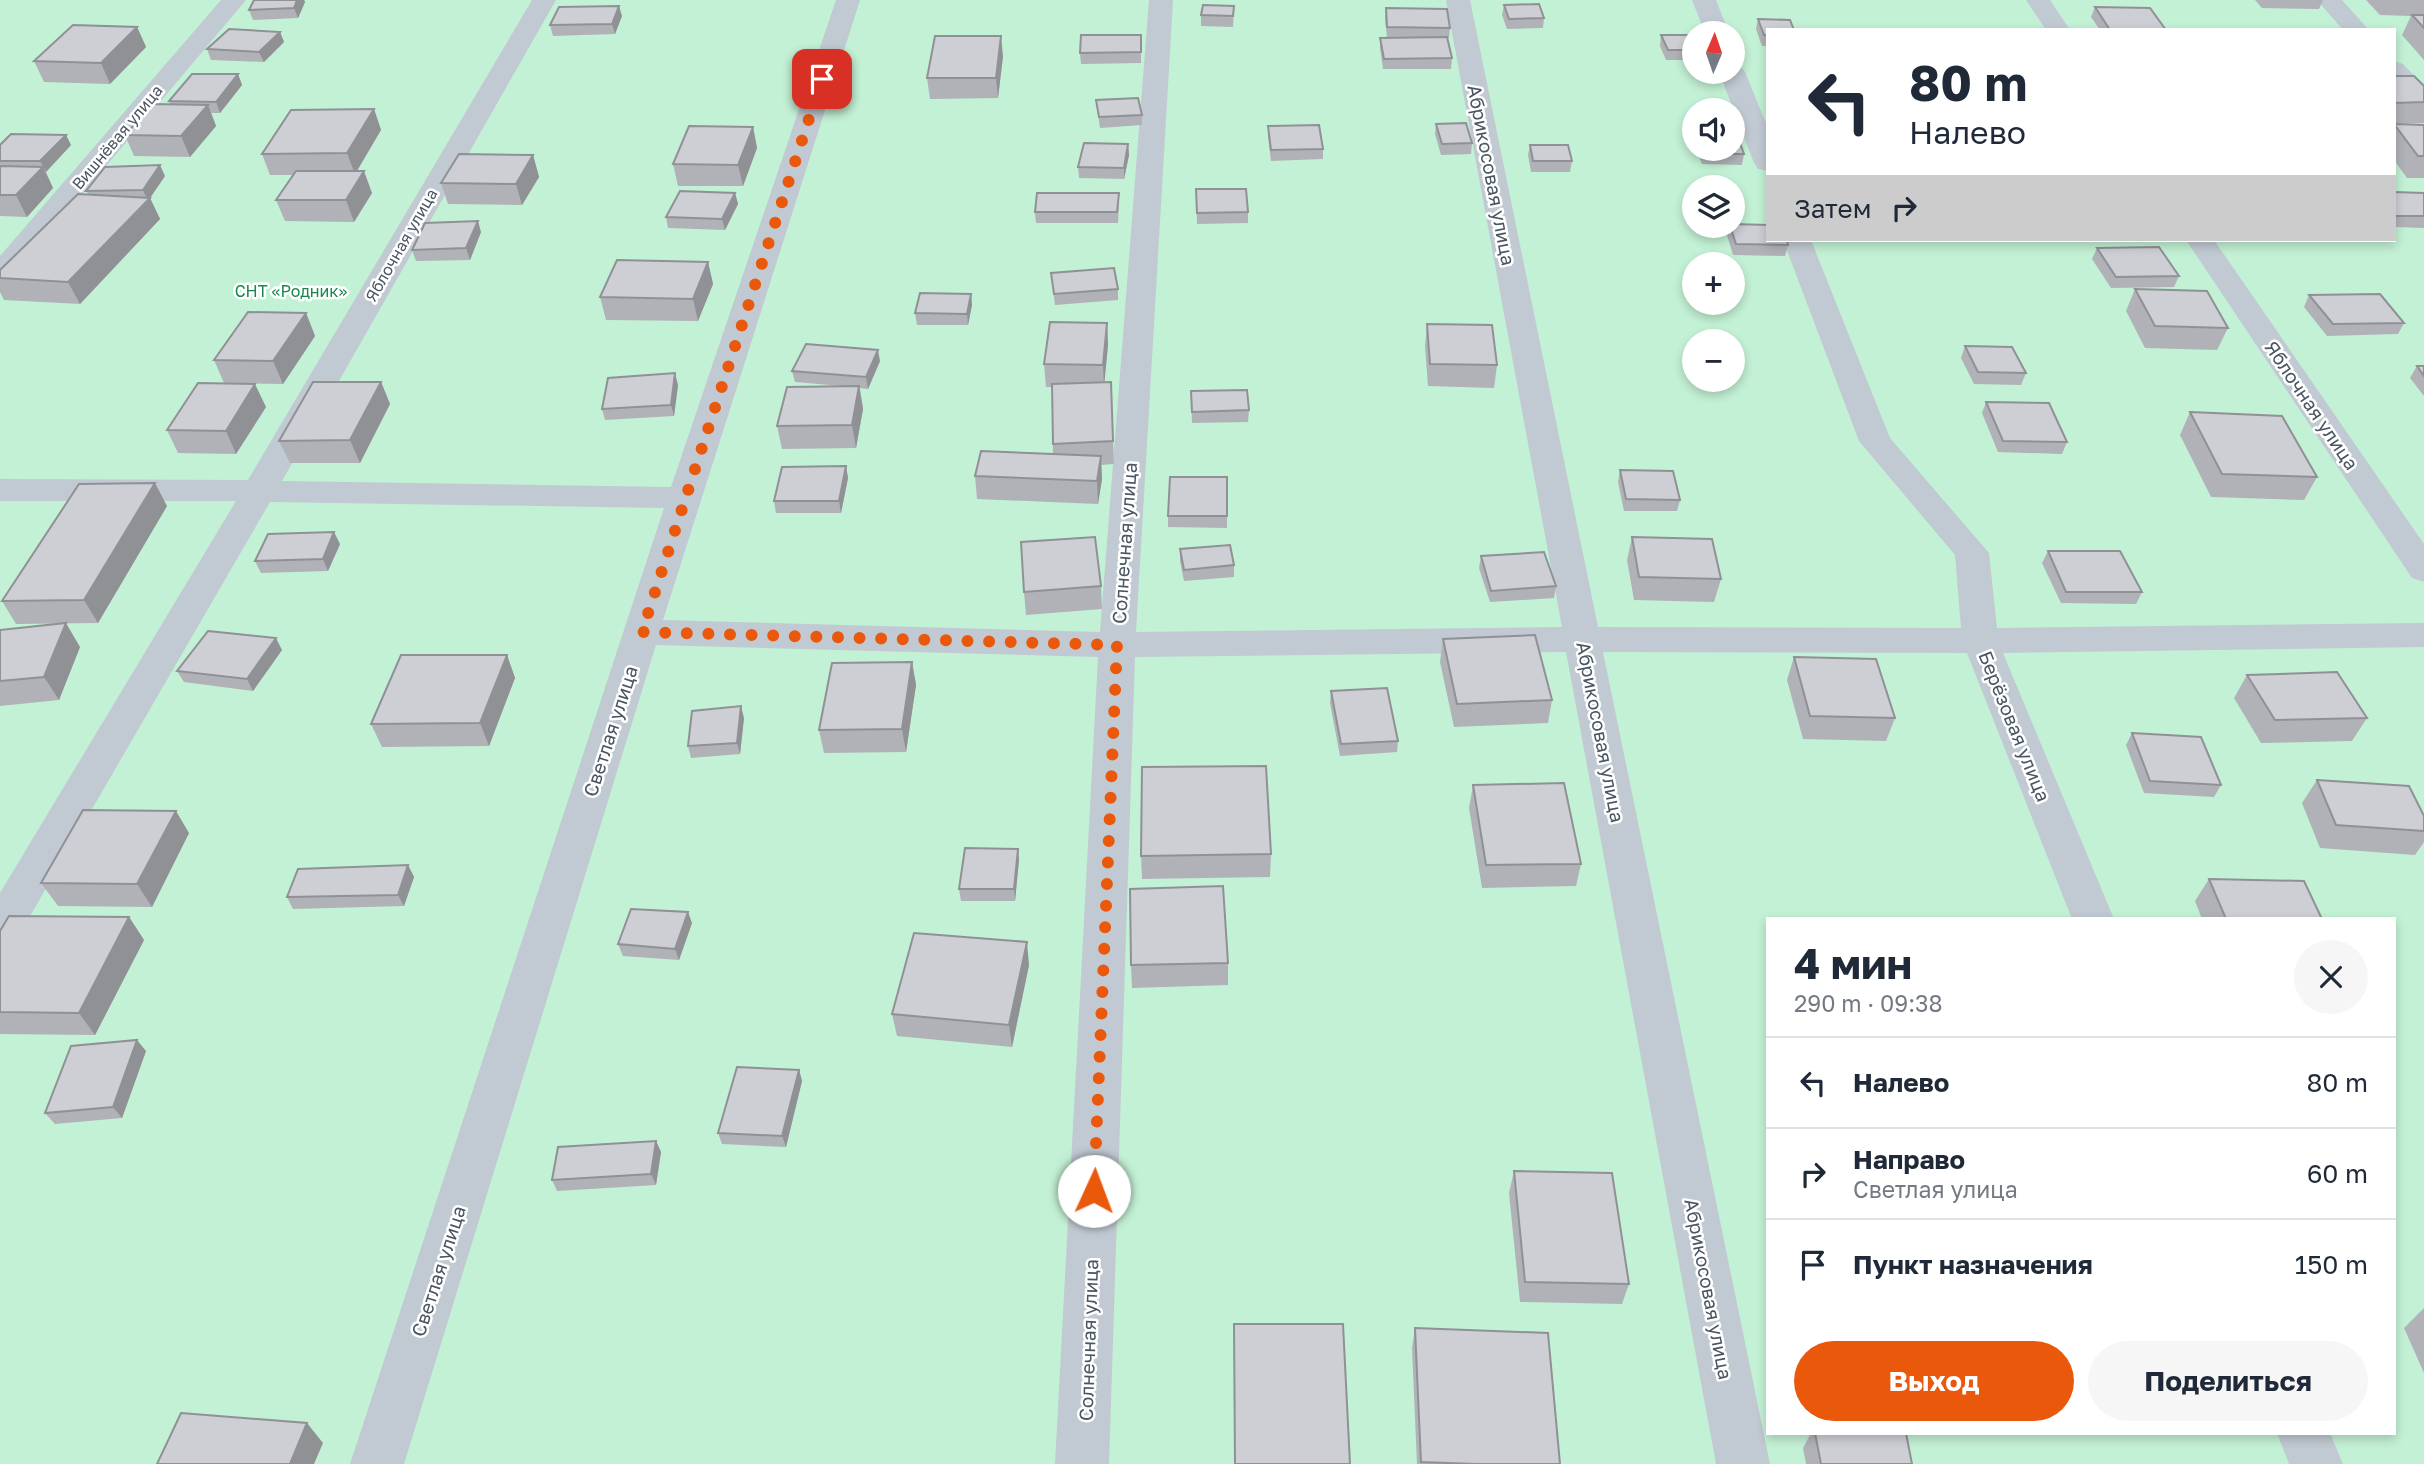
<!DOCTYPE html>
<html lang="ru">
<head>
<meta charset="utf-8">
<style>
	:root { --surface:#fff; --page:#f6f6f7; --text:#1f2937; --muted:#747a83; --line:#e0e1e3; --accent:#ea580c }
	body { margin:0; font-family:"Golos Text",sans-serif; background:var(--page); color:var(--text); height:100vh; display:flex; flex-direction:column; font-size:26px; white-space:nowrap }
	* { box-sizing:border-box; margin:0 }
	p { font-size:23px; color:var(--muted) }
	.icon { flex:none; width:38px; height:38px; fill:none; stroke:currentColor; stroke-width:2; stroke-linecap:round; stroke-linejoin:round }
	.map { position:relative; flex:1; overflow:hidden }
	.drawer { position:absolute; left:1766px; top:917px; width:630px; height:518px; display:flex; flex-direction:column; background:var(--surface); border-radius:0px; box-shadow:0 4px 10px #0003 }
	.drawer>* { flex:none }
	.hud { position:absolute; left:1766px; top:28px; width:630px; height:214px; border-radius:0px; box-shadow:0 4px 10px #0003; background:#fff; color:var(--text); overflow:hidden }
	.needle { width:46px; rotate:2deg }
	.tools { position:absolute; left:1682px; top:21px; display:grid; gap:14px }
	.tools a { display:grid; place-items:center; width:63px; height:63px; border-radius:50%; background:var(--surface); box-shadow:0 4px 10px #0003; font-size:35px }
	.pin { position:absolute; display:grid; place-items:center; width:60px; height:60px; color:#fff; margin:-30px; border-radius:14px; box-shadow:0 4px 10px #0006 }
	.me { position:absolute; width:77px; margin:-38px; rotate:2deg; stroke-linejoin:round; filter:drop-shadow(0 0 5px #0008) }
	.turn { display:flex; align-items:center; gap:24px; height:147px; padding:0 28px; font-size:32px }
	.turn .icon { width:91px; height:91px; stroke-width:2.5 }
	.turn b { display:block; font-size:49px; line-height:60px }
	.then { display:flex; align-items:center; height:66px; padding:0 28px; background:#0003; gap:14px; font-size:26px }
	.round { display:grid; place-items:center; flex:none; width:74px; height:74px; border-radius:37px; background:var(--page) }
	.head { display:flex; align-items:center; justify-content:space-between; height:119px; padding:0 28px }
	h1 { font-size:42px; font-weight:700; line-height:52px }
	.button { display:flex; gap:14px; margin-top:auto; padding:14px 28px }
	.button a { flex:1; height:80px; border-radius:42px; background:var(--accent); color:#fff; font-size:28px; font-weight:700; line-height:80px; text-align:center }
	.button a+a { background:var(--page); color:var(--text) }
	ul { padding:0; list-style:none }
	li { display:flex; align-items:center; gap:21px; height:91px; padding:0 28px; border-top:2px solid var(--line) }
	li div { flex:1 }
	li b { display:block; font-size:26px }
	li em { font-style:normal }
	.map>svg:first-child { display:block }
	.green { fill:#c3f1d5; fill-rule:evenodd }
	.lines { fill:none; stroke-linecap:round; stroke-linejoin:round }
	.minor { fill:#c1cad2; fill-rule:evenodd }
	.wall { fill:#b0b2b7 }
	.shaded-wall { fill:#909195 }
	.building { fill:#cdcfd5; stroke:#909195; stroke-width:2 }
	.route { stroke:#ea580c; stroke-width:12; stroke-dasharray:0 21.6 }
	.labels { text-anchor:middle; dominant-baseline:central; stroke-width:5; stroke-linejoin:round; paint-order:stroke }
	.far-street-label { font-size:16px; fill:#4a5661; stroke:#fff }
	.far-park-label { font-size:16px; fill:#17864f; stroke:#fff }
	.street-label { font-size:19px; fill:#4a5661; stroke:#fff }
</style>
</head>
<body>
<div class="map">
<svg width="2424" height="1464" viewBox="0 0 2424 1464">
	<rect width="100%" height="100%" fill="#f5f3f3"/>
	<path class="green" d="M0 0H2424V1464H0ZM1768 30H2394V240H1768ZM1694 33H1732V72H1694ZM1694 110H1732V149H1694ZM1694 187H1732V226H1694ZM1694 264H1732V303H1694ZM1694 341H1732V380H1694ZM1768 919H2394V1433H1768Z"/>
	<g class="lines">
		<path class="minor" d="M221 0H246L10 280 0 283V256Z
			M532 0H556L282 481 671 487 836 0H860L663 620 1100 632 1149 0H1173L1136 632 1562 627 1446 0H1470L1598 627 1961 628 1955 555 1859 441 1783 240H1811L1890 438 1989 553 1997 628 2424 623V647L2003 653 2114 919H2072L1967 653 1603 652 1770 1464H1716L1566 652 1135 657 1109 1464H1055L1098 657 656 645 404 1464H350L664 508 270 502 15 942 0 947V893L236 501H0V479L248 480Z
			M1692 0H1716L1729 33H1705Z
			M2026 0H2050L2070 30H2046Z
			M2317 0H2342L2369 30H2343Z
			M2394 61 2403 64 2424 86V109L2415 106 2394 84Z
			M1732 65 1741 67 1745 72 1768 128V171L1758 169 1754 163 1719 72H1732Z
			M2186 240H2214L2424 544V582L2412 578Z
			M2277 1433H2330L2343 1464H2289Z"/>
	</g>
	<path class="wall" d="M254 0H304L305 2 298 18 253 20 249 10Z
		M2255 0H2323L2319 9 2262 8Z
		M2366 0H2424V60L2402 35 2411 16 2380 15Z
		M1504 5 1544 18 1543 28 1507 29 1502 15Z
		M1234 6 1233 27 1201 26V15Z
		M2095 7 2166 30H2100L2091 17Z
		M1386 8 1450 28 1449 38H1448L1452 58 1451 69H1383L1380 48V38L1387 37 1385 19Z
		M622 16 615 34 553 36 550 25Z
		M1758 19 1768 30V46H1762L1756 29Z
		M137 27 146 47 110 84 44 82 34 61Z
		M280 32 284 42 264 62 211 60 207 49Z
		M1141 35V63L1081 64 1080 53Z
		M1661 35H1694V60H1666L1660 46Z
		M1003 56 998 98 930 99 927 78Z
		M238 74 242 85 220 113H211L216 126 190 157 134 156 125 135 170 104 169 101Z
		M2394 76 2424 86V123L2394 124Z
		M1096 100 1142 115V125L1100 128Z
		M374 109 381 130 357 171 372 193 354 222 285 221 276 200 293 175H270L262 154Z
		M1436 124 1472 143 1471 154 1441 155 1435 134Z
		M2394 124 2424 125V178H2407L2394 160Z
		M1268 126 1323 149V159L1271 161 1268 137Z
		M753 127 757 148 743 186H678L673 164Z
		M66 135 71 145 46 172 53 188 27 217 0 216V145Z
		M1128 144 1129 155 1124 179 1079 178 1078 167Z
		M1530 145 1572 161 1570 172H1531L1528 155Z
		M1696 149H1732L1744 154 1742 165 1702 164Z
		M533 155 539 177 522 205 448 204 441 183Z
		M165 176 150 198 160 219 80 304 4 300 0 292V270L88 194 86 191Z
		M1196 189 1248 212V223L1197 224Z
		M2394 192 2424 193V228L2394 227Z
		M735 193 738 204 725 230 668 228 666 217Z
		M1119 204 1118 223H1036L1035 212Z
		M1729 226H1732L1788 245 1785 256 1733 255 1727 235Z
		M481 232 470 260 416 261 412 250Z
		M2097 248 2179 276 2174 287 2111 288 2092 259Z
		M708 262 713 284 698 321 606 320 600 297Z
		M1051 273 1118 289V300L1055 305Z
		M2135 289 2228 328 2217 350 2145 348 2126 311Z
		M971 294 972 305 968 325H917L915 313Z
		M2309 295 2404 323 2398 334 2327 336 2304 307Z
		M306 313 315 336 283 384 224 383 214 360Z
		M1107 323 1108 345 1104 382H1111L1114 464 1101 465 1102 479 1098 504 977 499 975 476 1053 454 1052 387H1046L1044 364Z
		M1427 324 1497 365 1494 388 1428 386 1425 346Z
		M1965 346 2026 373 2021 385 1974 384 1961 358Z
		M880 361 868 389 860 388 863 409 856 448 782 449 777 426 842 386 795 382 792 371Z
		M2417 366H2424V396L2410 378Z
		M381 382 390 404 360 463H290L279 441Z
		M678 385 674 416 605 420 602 409Z
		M1191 391 1249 410 1248 422 1192 423Z
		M1986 402 2067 442 2062 454 1998 452 1982 413Z
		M266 407 236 454 178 453 167 430Z
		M2190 412 2317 477 2304 500 2211 497 2180 435Z
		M846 466 848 478 841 513H776L774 501Z
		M1620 470 1680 500 1677 511H1624L1618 482Z
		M1227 477V528L1168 527V516Z
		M167 506 98 623 16 624 2 601Z
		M1632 537 1721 579 1714 602 1634 600 1627 560Z
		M340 544 328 571 261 573 255 561Z
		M1180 549 1234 565V577L1184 581 1180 561Z
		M2048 551 2142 592 2136 604 2061 603 2042 563Z
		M1481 556 1556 586 1554 598 1490 602 1479 568Z
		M1101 586 1102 609 1026 615 1024 592Z
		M0 630 80 647 59 700 0 706Z
		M1443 639 1552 700 1548 723 1454 727 1440 662Z
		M282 650 253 691 184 682 177 671Z
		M507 655 515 678 489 746 382 747 371 724Z
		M1794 657 1895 718 1886 741 1803 739 1787 680Z
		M912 662 916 685 906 752 824 753 819 730Z
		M2247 675 2367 718 2352 741 2261 743 2234 698Z
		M1331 691 1398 741 1397 752 1340 756 1330 703Z
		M744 718 740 754 691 758 688 746Z
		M2132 733 2221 785 2214 797 2144 793 2126 745Z
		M2317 780 2424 816V842L2415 855 2320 848 2302 803Z
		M1473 785 1581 864 1576 886 1482 888 1469 808Z
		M189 833 152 907 58 906 41 883Z
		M1018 849 1019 860 1015 901H961L959 889Z
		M1271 854 1270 877 1142 879 1141 856Z
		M408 865 414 877 404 906 293 909 287 897Z
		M2209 879 2322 919H2202L2195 901Z
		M129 917 144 940 95 1035 0 1034V931Z
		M692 923 679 960 623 956 618 944Z
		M1228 963V985L1132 988 1131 965Z
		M1029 965 1012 1047 897 1036 892 1014Z
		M146 1051 122 1118 55 1124 45 1113Z
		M799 1070 802 1081 786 1147 722 1144 718 1133Z
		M656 1141 661 1152 656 1185 557 1191 552 1180Z
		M1514 1171 1629 1284 1622 1304 1520 1302 1509 1193Z
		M2424 1308V1373L2404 1328Z
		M1415 1328 1560 1464H1417L1412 1348Z
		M1811 1433H1906L1912 1464H1806L1803 1448Z"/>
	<path class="shaded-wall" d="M297 0H304L305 2 298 18 294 8Z
		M619 6 622 16 615 34 612 24Z
		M137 27 146 47 110 84 101 63Z
		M280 32 284 42 264 62 259 52Z
		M1001 36 1003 56 998 98 996 78Z
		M238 74 242 85 220 113 216 102Z
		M208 105 216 126 190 157 181 136Z
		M374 109 381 130 355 174 347 153Z
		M753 127 757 148 743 186 738 165Z
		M66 135 71 145 46 172 40 161Z
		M1128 144 1129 155 1124 179V168Z
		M533 155 539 177 522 205 516 184Z
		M160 165 165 176 150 198 160 219 80 304 68 282 148 201 143 190Z
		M43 167 53 188 27 217 16 195Z
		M364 171 372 193 354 222 346 200Z
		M735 193 738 204 725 230 722 219Z
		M478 221 481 232 470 260 466 248Z
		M708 262 713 284 698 321 693 299Z
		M971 294 972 305 968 325 967 314Z
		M306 313 315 336 283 384 273 361Z
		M1107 323 1108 345 1104 387 1103 365Z
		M878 350 880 361 868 389 866 377Z
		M675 373 678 385 674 416 671 405Z
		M381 382 390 404 360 463 350 440Z
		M255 384 266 407 236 454 226 431Z
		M859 386 863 409 856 448 852 425Z
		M1101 456 1102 479 1098 504 1097 481Z
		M846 466 848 478 841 513 839 501Z
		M155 483 167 506 98 623 84 600Z
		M334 532 340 544 328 571 323 559Z
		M66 623 80 647 59 700 44 677Z
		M276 638 282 650 253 691 247 679Z
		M507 655 515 678 489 746 480 723Z
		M912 662 916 685 906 752 902 729Z
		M741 706 744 718 740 754 737 743Z
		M176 811 189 833 152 907 137 884Z
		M1018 849 1019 860 1015 901 1014 889Z
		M408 865 414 877 404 906 398 895Z
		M688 912 692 923 679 960 675 949Z
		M129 917 144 940 95 1035 79 1013Z
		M1027 942 1029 965 1012 1047 1009 1025Z
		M137 1040 146 1051 122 1118 113 1107Z
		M799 1070 802 1081 786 1147 782 1136Z
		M656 1141 661 1152 656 1185 651 1174Z
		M307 1423 323 1443 314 1464H290Z"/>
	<path class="building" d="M254 0H297L294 8 249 10Z
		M1539 4 1544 18 1509 19 1504 5Z
		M1203 5 1234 6 1233 16 1201 15Z
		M619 6 612 24 550 25 559 7Z
		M2095 7 2150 8 2166 30H2110Z
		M1386 8 1447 9 1450 28 1387 27Z
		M2412 15H2424V28Z
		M1758 19 1790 20 1794 30H1768V35H1764Z
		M73 25 137 27 101 63 34 61Z
		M229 29 280 32 259 52 207 49Z
		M1081 35H1141V52L1080 53Z
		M1661 35H1694V50H1668Z
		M935 36H1001L996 78H927Z
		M1447 37 1452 58 1384 59 1380 38Z
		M192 74H238L216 102 169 101Z
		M2394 76H2414L2424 86V102L2394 103Z
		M1138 98 1142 115 1099 117 1096 100Z
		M153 104 208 105 181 136 125 135Z
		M374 109 347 153 262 154 291 110Z
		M1466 123 1472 143 1442 144 1436 124Z
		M2394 124 2424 125V156H2418Z
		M1319 125 1323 149 1271 150 1268 126Z
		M689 126 753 127 738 165 673 164Z
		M11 134 66 135 40 161H0V145Z
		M1732 138H1738L1744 154H1704L1702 149H1732Z
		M1084 143 1128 144 1124 168 1078 167Z
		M1530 145H1568L1572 161H1533Z
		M459 154 533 155 516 184 441 183Z
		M160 165 143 190 86 191 105 167Z
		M0 166 43 167 16 195H0Z
		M296 171H364L346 200H276Z
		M1196 189H1246L1248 212 1197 213Z
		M680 191 735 193 722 219 666 217Z
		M2394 192 2424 193V216H2394Z
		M1037 193H1119L1117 212H1035Z
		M78 194 150 198 68 282 0 278V270Z
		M478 221 466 248 412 250 425 223Z
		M1732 224 1768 225V240H1787L1788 245 1736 244 1730 226H1732Z
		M2159 247 2179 276 2116 277 2097 248Z
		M617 260 708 262 693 299 600 297Z
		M1114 268 1118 289 1054 294 1051 273Z
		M2135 289 2207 291 2228 328 2155 326Z
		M920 293 971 294 967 314 915 313Z
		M2380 294 2404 323 2333 324 2309 295Z
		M248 312 306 313 273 361 214 360Z
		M1050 322 1107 323 1103 365 1044 364Z
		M1427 324 1492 325 1497 365 1430 364Z
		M806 344 878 350 866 377 792 371Z
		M1965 346 2012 347 2026 373 1978 372Z
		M2417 366H2424V376Z
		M675 373 671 405 602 409 608 378Z
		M313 382H381L350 440 279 441Z
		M1111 382 1113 441 1053 444 1052 384Z
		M198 383 255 384 226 431 167 430Z
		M859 386 852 425 777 426 787 387Z
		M1247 390 1249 410 1192 412 1191 391Z
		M1986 402 2049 403 2067 442 2003 441Z
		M2190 412 2282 416 2317 477 2222 474Z
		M981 451 1101 456 1097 481 975 476Z
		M846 466 839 501H774L782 467Z
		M1620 470 1673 471 1680 500 1626 499Z
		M1170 477H1227V516H1168Z
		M155 483 84 600 2 601 79 484Z
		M334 532 323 559 255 561 268 534Z
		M1095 537 1101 586 1024 592 1021 542Z
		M1632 537 1712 539 1721 579 1639 577Z
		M1230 545 1234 565 1184 570 1180 549Z
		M2048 551H2120L2142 592H2066Z
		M1544 552 1556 586 1491 591 1481 556Z
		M66 623 44 677 0 681V630Z
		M208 631 276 638 247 679 177 671Z
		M1535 635 1552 700 1457 704 1443 639Z
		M401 655H507L480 723 371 724Z
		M1794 657 1876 659 1895 718 1810 716Z
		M912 662 902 729 819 730 832 663Z
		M2337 672 2367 718 2275 720 2247 675Z
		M1387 688 1398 741 1341 744 1331 691Z
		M741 706 737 743 688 746 692 711Z
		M2132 733 2201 737 2221 785 2150 781Z
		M1266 766 1271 854 1141 856 1142 767Z
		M2317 780 2409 786 2424 816V831L2336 825Z
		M1564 783 1581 864 1486 865 1473 785Z
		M83 810 176 811 137 884 41 883Z
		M965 848 1018 849 1014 889H959Z
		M408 865 398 895 287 897 298 869Z
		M2209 879 2304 881 2322 919H2226Z
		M1223 886 1228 963 1131 965 1130 889Z
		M631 909 688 912 675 949 618 944Z
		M9 916 129 917 79 1013 0 1012V931Z
		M914 933 1027 942 1009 1025 892 1014Z
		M137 1040 113 1107 45 1113 71 1046Z
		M737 1067 799 1070 782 1136 718 1133Z
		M656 1141 651 1174 552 1180 558 1147Z
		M1514 1171 1612 1173 1629 1284 1525 1282Z
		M1234 1324H1343L1350 1464H1235Z
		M1415 1328 1548 1333 1560 1464H1476L1421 1462Z
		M181 1413 307 1423 290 1464H157Z
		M1815 1433H1906L1912 1464H1821Z"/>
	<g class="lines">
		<path class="route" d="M822 79 642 632 1117 645 1094 1191"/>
	</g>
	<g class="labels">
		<g class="far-street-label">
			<text transform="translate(117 137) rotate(-50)">Вишнёвая улица</text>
			<text transform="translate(401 245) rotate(-60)">Яблочная улица</text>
		</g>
		<g class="far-park-label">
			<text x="291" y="291">СНТ «Родник»</text>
		</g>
		<g class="street-label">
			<text transform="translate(1492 175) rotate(79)">Абрикосовая улица</text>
			<text transform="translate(2312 405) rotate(56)">Яблочная улица</text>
			<text transform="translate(1124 543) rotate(-86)">Солнечная улица</text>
			<text transform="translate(2015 726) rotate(68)">Берёзовая улица</text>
			<text transform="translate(610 731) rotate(-72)">Светлая улица</text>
			<text transform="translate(1601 732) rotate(79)">Абрикосовая улица</text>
			<text transform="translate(438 1271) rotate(-72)">Светлая улица</text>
			<text transform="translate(1709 1289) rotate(79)">Абрикосовая улица</text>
			<text transform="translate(1088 1340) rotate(-88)">Солнечная улица</text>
		</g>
	</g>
</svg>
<div class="tools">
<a><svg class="needle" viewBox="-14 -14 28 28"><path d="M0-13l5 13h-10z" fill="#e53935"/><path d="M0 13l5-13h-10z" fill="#747a83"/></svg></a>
<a><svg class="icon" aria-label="sound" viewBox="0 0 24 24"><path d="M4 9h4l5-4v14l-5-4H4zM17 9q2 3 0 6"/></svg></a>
<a><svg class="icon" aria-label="layers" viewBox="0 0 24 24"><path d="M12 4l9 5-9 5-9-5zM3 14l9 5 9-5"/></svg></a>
<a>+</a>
<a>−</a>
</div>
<div class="pin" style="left:822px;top:79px;background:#d93025"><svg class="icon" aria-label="arrive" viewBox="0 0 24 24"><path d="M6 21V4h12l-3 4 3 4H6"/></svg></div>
<svg class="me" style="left:1094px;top:1191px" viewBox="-20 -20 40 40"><circle r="19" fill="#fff"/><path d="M0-13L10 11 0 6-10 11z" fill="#ea580c"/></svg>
<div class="hud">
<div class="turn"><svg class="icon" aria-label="left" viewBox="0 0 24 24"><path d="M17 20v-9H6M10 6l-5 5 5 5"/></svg><div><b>80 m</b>Налево</div></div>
<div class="then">Затем<svg class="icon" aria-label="right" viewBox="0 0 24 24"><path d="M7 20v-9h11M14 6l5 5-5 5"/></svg></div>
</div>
<section class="drawer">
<div class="head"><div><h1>4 мин</h1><p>290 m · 09:38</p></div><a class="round"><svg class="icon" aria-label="close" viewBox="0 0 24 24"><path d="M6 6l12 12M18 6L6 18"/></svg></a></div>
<ul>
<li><svg class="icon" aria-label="left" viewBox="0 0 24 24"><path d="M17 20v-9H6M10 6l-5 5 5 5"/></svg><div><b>Налево</b></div><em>80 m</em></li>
<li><svg class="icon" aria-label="right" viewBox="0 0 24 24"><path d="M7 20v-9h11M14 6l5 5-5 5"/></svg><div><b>Направо</b><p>Светлая улица</p></div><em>60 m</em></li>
<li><svg class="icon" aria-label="arrive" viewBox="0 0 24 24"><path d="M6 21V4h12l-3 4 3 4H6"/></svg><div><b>Пункт назначения</b></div><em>150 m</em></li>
</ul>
<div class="button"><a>Выход</a><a>Поделиться</a></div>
</section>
</div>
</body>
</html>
